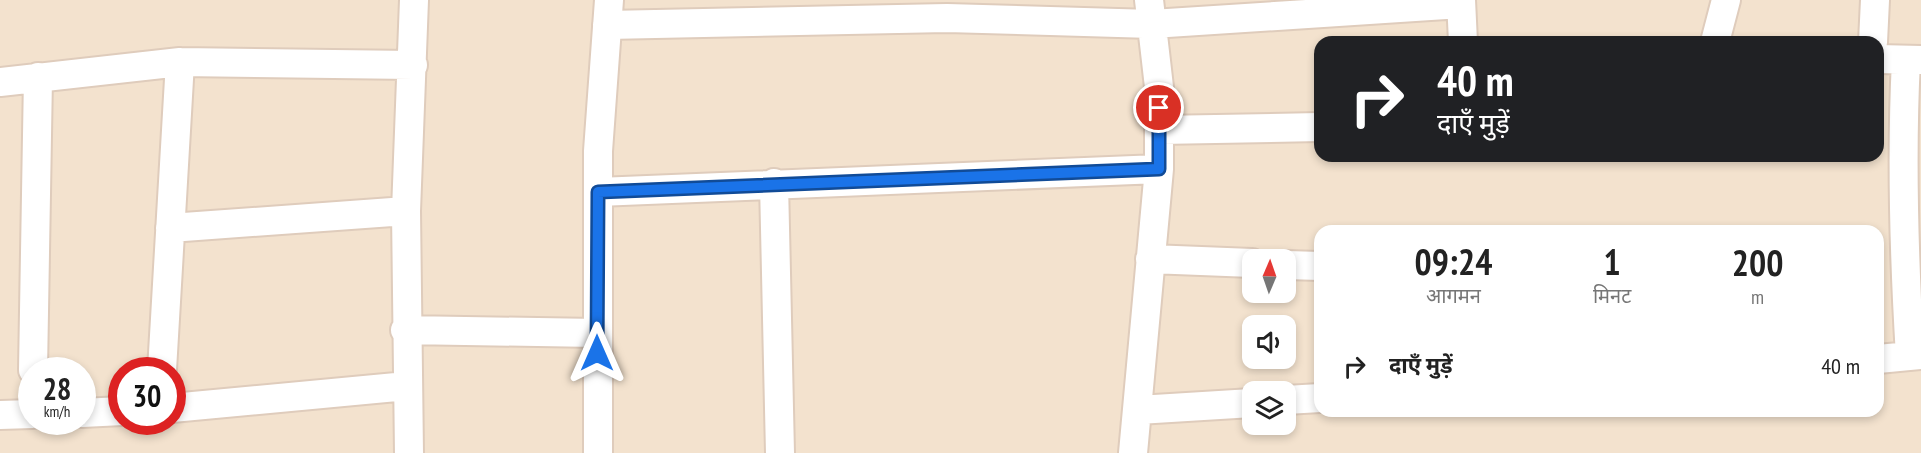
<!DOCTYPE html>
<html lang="hi">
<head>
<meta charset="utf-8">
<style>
	:root { --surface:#fff; --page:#f6f6f6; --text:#222; --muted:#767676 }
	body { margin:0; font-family:"PT Sans Narrow","Noto Sans Devanagari",sans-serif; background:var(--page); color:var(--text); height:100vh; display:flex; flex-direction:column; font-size:22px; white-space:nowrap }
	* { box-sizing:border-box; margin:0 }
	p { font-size:20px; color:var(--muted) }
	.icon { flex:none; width:33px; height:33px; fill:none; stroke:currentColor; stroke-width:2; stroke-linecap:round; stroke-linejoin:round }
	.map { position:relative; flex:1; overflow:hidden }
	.drawer { position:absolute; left:1314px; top:225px; width:570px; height:192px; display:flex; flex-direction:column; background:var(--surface); border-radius:18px; box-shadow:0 3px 9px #0003 }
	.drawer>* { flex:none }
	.guide { position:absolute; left:1314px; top:36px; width:570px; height:126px; border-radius:18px; box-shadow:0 3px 9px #0003; background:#202124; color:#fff; overflow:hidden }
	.needle { width:39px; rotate:2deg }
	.fabs { position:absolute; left:1242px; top:249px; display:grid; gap:12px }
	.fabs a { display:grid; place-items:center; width:54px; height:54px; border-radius:12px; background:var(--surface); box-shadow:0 3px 9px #0003; font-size:30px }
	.speed { position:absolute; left:18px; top:357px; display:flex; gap:12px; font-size:30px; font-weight:700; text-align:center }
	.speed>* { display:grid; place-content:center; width:78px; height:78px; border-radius:50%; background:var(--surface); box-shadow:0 3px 9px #0003; line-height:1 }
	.speed small { font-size:15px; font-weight:400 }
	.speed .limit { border:9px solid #d22; background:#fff; color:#111 }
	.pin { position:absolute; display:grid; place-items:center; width:51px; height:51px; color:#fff; margin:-26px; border:3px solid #fff; border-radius:50%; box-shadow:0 2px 6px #0007 }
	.me { position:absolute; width:66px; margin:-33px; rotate:0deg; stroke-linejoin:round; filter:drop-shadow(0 0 4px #0008) }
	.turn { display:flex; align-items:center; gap:21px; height:126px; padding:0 24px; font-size:27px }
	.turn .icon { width:78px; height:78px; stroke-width:2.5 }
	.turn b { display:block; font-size:42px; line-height:51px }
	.eta { display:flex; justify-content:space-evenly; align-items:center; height:102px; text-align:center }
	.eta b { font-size:36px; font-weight:700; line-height:42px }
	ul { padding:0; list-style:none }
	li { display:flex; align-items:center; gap:18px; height:78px; padding:0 24px }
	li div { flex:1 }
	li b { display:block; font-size:22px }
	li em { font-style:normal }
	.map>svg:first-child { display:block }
	.residential { fill:#f3e2ce; fill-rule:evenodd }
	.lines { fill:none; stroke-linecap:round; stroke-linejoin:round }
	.minor-casing { stroke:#dfccbc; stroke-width:32 }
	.minor { stroke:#fff; stroke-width:28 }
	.route-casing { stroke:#114b97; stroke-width:15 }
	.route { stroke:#1a73e8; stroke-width:10 }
</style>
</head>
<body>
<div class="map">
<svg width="1921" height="453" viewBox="0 0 1921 453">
	<rect width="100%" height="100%" fill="#fcf0df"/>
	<path class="residential" d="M0 0H1921V453H0ZM1320 42H1878V156H1320ZM1320 231H1878V411H1320ZM1252 260H1286V292H1252ZM1252 326H1286V358H1252ZM32 370H82V422H32ZM122 370H172V422H122ZM1252 392H1286V424H1252Z"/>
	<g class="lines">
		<g class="minor-casing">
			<path id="minor" d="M1461 0 1463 42
				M607 25 947 18 1152 24 1461 4
				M1715 42 1726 0
				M1873 42 1875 0
				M1878 59 1921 60
				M1906 60C1901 159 1904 257 1910 356
				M0 82 180 62 413 65
				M1159 130 1320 127
				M774 183 780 453
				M598 192 1159 169
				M170 228 406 211
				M1150 259 1252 263
				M1286 265 1320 266
				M405 330 597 333
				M1878 359 1921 355
				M33 370 38 77
				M162 370 180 62
				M1286 400 1320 398
				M172 408 407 386
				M1138 410 1252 403
				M82 413 122 411
				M0 415 32 414
				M409 453 406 211 414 0
				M598 453V151L609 0
				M1133 453 1159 169V87L1149 0"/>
		</g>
		<use href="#minor" class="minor"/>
	</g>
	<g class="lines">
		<g class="route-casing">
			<path id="route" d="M597 353 598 192 1159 169V108"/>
		</g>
		<use href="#route" class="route"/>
	</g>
</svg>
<div class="fabs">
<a><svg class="needle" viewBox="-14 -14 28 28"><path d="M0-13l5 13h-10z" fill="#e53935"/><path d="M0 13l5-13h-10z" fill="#767676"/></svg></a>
<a><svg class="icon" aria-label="sound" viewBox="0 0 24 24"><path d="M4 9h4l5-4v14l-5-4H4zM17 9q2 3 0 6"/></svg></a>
<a><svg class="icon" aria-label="layers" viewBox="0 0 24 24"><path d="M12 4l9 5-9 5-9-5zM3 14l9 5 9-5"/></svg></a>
</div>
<div class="speed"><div>28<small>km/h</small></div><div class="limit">30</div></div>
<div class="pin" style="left:1159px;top:108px;background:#d93025"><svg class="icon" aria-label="arrive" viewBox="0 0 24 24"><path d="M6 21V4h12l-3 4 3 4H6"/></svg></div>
<svg class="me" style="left:597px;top:353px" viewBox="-20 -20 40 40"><path d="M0-17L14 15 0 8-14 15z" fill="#1a73e8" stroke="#fff" stroke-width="4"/></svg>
<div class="guide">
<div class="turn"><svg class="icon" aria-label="right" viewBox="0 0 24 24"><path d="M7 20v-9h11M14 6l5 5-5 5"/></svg><div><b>40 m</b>दाएँ मुड़ें</div></div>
</div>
<section class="drawer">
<div class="eta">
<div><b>09:24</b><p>आगमन</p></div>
<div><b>1</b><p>मिनट</p></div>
<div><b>200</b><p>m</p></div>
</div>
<ul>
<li><svg class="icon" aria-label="right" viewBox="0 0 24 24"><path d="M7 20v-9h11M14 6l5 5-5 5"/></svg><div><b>दाएँ मुड़ें</b></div><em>40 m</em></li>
</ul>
</section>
</div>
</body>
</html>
